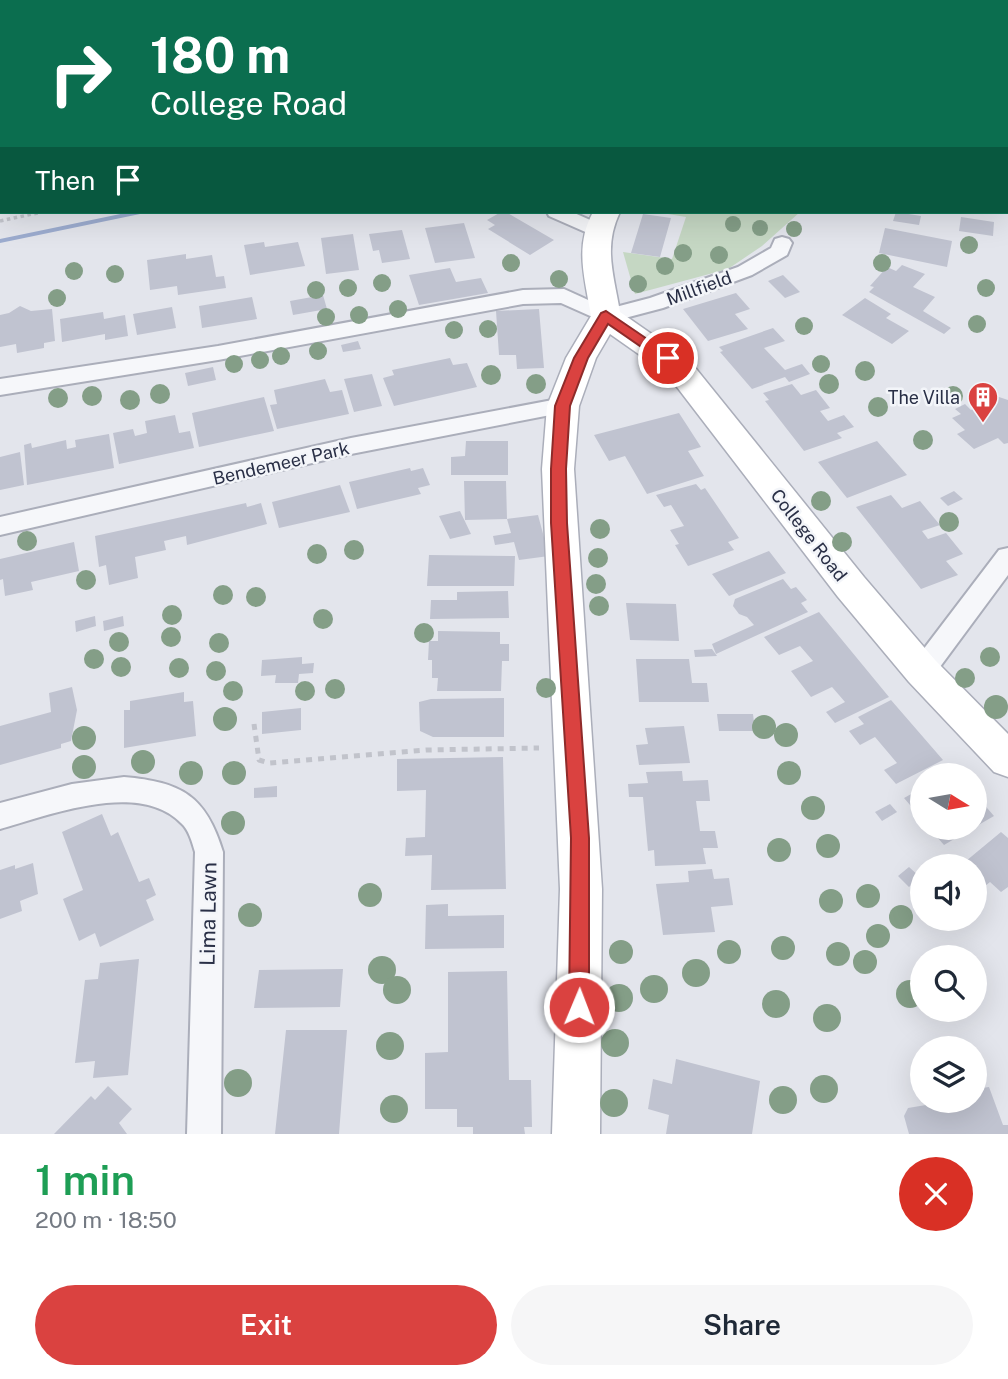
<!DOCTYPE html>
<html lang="en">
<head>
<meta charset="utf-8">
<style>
	:root { --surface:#fff; --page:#f6f6f7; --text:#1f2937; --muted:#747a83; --accent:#da4240 }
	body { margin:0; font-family:"Public Sans",sans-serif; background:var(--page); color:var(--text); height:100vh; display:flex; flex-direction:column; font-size:26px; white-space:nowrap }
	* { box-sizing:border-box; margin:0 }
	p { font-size:23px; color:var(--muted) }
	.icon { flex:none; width:38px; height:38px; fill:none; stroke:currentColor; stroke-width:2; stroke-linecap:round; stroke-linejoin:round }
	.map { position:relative; height:1134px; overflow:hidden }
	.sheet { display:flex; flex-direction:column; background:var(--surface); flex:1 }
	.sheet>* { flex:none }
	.guide { position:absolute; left:0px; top:0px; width:1008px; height:214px; box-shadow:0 7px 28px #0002; background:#0b6e4f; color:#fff; overflow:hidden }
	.needle { width:46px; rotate:101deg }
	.controls { position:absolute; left:910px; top:763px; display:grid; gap:14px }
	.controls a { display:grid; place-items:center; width:77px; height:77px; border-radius:50%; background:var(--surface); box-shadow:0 7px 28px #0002; font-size:35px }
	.pin { position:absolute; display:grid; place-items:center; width:60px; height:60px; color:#fff; margin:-30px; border:4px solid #fff; border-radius:50%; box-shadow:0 2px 7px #0007 }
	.me { position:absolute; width:77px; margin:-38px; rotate:1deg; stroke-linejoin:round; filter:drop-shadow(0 0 5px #0008) }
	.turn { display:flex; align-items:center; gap:24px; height:147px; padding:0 35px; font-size:32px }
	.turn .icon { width:91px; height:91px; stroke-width:2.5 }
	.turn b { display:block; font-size:49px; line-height:60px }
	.then { display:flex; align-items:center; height:66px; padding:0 35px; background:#0003; gap:14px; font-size:26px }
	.round { display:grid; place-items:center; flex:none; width:74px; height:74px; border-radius:37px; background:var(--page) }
	.headline { display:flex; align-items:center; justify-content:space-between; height:119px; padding:0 35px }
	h1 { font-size:42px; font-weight:600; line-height:52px; color:#1e9e55 }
	.action { display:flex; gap:14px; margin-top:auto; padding:14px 35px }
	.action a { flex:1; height:80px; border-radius:42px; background:var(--accent); color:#fff; font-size:28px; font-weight:600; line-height:80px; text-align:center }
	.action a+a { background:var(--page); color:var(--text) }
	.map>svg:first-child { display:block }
	.green { fill:#c5d7c3 }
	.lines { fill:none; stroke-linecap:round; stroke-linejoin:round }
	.stream { fill:#9caccf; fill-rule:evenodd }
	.building { fill:#c0c3d0 }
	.lane-casing { stroke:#abaeba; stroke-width:4 }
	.street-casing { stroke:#abaeba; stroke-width:4 }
	.secondary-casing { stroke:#abaeba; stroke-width:3 }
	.path-far1 { stroke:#c1c3cb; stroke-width:3.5; stroke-dasharray:3.5 3.5; stroke-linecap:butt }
	.path { stroke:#c1c3cb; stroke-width:5; stroke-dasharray:6 6; stroke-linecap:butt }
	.lane { fill:#f6f7fa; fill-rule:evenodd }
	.street { fill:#f6f7fa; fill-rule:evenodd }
	.secondary { fill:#fff; fill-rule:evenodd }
	.tree { fill:#849e87 }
	.route { fill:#da4240; stroke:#8e2b2a; stroke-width:2 }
	.labels { text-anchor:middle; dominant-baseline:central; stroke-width:5; stroke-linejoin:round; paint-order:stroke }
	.street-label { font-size:18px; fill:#292f46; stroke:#f3f5f9 }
	.poi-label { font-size:18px; fill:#292f46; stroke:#f3f5f9; text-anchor:end }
	.near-street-label { font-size:21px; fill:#292f46; stroke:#f3f5f9 }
</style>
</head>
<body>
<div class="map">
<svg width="1008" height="1134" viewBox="0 0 1008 1134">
	<rect width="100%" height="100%" fill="#e3e5ec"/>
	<path class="green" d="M0 0H579L2 2 0 189Z
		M656 212H800L762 246 728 269 635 294 623 252 672 259 686 217Z"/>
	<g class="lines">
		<path class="stream" d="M908 0H915L914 2H907Z
			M130 212H144L140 214 0 243V239Z"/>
	</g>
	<path class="building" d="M501 212H506L554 240 530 255 488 229 495 225 487 220Z
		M896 212 921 216 919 225 893 221Z
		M643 214 671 218 660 257 631 253Z
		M961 217 994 222 993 236 959 231Z
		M464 223 475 258 435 263 425 228Z
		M885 228 952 241 947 267 879 253Z
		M402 230 410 259 382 263 379 250 373 251 369 234Z
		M353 234 359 270 326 274 321 238Z
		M264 242 265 247 298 242 305 266 250 275 244 245Z
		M186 254V259L212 255 216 277 224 276 226 288 178 295 177 286 150 290 147 260Z
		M902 265 925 274 913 287 935 297 923 311 951 328 944 334 869 292 874 287 870 286 887 267 896 271Z
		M450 268 456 282 481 278 488 293 419 305 409 275Z
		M783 275 800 292 785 298 768 281Z
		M736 293 750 309 735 314 748 329 708 341 683 309Z
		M323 295 327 309 293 315 290 301Z
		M252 297 257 319 202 328 199 306Z
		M865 298 891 314 886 318 909 331 892 344 842 315Z
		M20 306 31 311 52 309 55 341 44 343V348L17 353 16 344 0 347V315L9 313Z
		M172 307 176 328 137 335 133 314Z
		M539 309 544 368 517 369 516 355H499L496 311Z
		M103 312 104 319 125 315 128 336 105 340V334L62 342 60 319Z
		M773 328 785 341 764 348 785 370 802 364 810 374 789 382 785 377 752 389 720 352 723 351 719 347Z
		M358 341 361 349 343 352 341 345Z
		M450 358 453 365 467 363 477 387 394 406 383 378 394 375 392 370Z
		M213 367 216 380 188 386 185 373Z
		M372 374 382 406 354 412 344 379Z
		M325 379 330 392 342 390 349 414 277 429 270 405 277 404 274 390Z
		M792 384 801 395 816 390 830 408 820 411 828 421 844 415 854 427 837 433 842 438 804 451 765 401 769 400 763 393Z
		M978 390 1008 400V443L1004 444 998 438 974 449 957 434 965 430 952 418 961 414 955 409 965 404 971 410 982 404 975 398Z
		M264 397 274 431 199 447 192 413Z
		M679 413 701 447 688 451 704 476 647 494 625 456 609 461 594 435Z
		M175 415 179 433 190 431 194 448 119 464 113 433 133 429 135 436 147 433 145 421Z
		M109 434 114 468 27 485 24 445 31 443 32 448 66 440 67 449 76 447 75 440Z
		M466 441H508V475H451V457L465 456Z
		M877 441 907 475 847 498 818 462Z
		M20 452 24 485 0 490V457Z
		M410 468 411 471 423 468 430 485 418 488 421 494 357 509 349 482Z
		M464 481H506L507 519 465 520Z
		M696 484 701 490 705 488 739 538 728 542 734 550 688 566 675 545 679 544 670 530 684 526 671 505 664 507 656 495Z
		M340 485 350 512 279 528 272 502Z
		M954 491 963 499 948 506 940 498Z
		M891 495 902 508 920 501 940 525 922 531 928 539 946 533 963 554 946 561 958 575 921 589 856 507Z
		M246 503 247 507 261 503 267 524 187 545 186 536 164 541 166 550 135 557 138 578 109 585 106 565 99 567 95 536Z
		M460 511 471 534 450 539 439 516Z
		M538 515 549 556 519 560 514 542 495 545 493 536 511 533 507 519Z
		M74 542 79 571 31 582 33 590 5 596 3 579 0 580V559Z
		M769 551 786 573 729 596 712 574Z
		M429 555 515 556 514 586H427Z
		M783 579 791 589 796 587 807 600 801 603 808 612 716 654 712 644 754 625 747 617 739 614 733 606 735 599Z
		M508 591 509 618 430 619 431 600H457V592Z
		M626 603 676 604 679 641 630 640Z
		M819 612 889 697 835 723 826 712 845 702 839 695 832 687 811 697 791 671 813 661 800 646 779 655 764 637Z
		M95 616 96 626 76 632 75 621Z
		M123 616 124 626 104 631 103 621Z
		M438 631 500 632V644H509V661H502L501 691H437L438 678H432V660H428L429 641H438Z
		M712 649 717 656 695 657 694 650Z
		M302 657V664L314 663 313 673 299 674 298 683H275L276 675 261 676 262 660Z
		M636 659H689L692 683H707L709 702H639Z
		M72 687 77 710 71 741 61 744V748L0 765V726L51 712 49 693Z
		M184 692V702L193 701 196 736 124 748V710H130V701Z
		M504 698V737H433L420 731 419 702 431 699Z
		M891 700 943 760 896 784 884 770 897 763 875 737 860 745 849 731 864 724 858 717Z
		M301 708V730L262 734V712Z
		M717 714H753L755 731H719Z
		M684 726 690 763 639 765 636 745 648 744 645 728Z
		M503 757 506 889 431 890 432 855 405 856 406 838 425 837 426 790 397 791V759Z
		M682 771 683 781 708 780 710 801H696L700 831H715L718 848H703L706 864 655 866 654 850 648 851 643 797H629L628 784 648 783 646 772Z
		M277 786V797L254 798V788Z
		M922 788V819L904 798Z
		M975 794 994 816 975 827Z
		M890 804 897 812 882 821 875 812Z
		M102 814 111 836 118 832 139 882 149 878 156 895 146 900 154 920 100 947 95 933 79 941 63 899 83 890 62 832Z
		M929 828H973L944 845Z
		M1001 832 1008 838V887L1001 892 990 882 975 894V866H960Z
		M33 863 38 894 20 901 22 911 0 919V870L15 865V869Z
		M909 867 920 877 909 887 898 876Z
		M712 869 714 879 729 878 733 905 711 907 715 932 663 935 656 884 689 882 688 871Z
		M448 904V916L504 915V948L425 949 426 905Z
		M139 959 128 1075 93 1078 95 1061 75 1063 85 980 98 979 100 963Z
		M343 969 340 1007 254 1008 259 970Z
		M507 971 509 1080H531L532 1127H524L525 1134H473V1127H457V1109H425V1053L448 1052V972Z
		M286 1030H347L339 1134H275Z
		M676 1059 760 1081 752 1134H666L669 1115 648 1109 653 1079 672 1084Z
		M108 1086 132 1109 119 1123 127 1134H54L91 1096 95 1100Z
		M989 1087 1003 1125H1008V1134H909L904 1116 908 1108 932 1104 929 1101H975V1089Z"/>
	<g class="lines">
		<g class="lane-casing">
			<path id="lane" d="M701 0H720L722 2H702Z
				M795 0H803V2H795Z"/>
		</g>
		<g class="street-casing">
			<path id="street" d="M547 212H572L604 226 607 230 597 236 590 234 549 216Z
				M782 237 789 239 792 243 787 255 752 275 663 308 606 323 561 303 523 304 218 360 0 395V379L218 346 523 290 564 289 608 309 650 298 738 267 771 248 775 239Z
				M563 398 571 401 574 406 571 411 351 454 0 535V517L351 438Z
				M1008 548V575L931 679 922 682 913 679 909 671 913 663 999 550Z
				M124 777C182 782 206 796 223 852L221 1134H187L195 852C192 842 189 830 181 823 139 780 50 815 0 829V803L72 784Z"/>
		</g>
		<g class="secondary-casing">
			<path id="secondary" d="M729 0H751L728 2Z
				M593 212H620C603 247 614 275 620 312L689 360 864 577 935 660 1008 734V777L994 772 909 682 838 597 667 374 610 334 596 358 579 406 574 469 602 889 600 1134H552L560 889 542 469 547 406 566 358 591 316C585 278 574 247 593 212Z"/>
		</g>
		<path class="path-far1" d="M0 221 42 212"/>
		<path class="path" d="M254 724 259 760 269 763 426 750 539 748"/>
		<use href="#lane" class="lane"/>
		<use href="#street" class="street"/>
		<use href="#secondary" class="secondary"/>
	</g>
	<g class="tree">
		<circle cx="733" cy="224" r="8"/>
		<circle cx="760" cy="228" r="8"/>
		<circle cx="794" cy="229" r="8"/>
		<circle cx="969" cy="245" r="9"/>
		<circle cx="683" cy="253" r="9"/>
		<circle cx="719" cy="255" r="9"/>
		<circle cx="511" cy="263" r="9"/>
		<circle cx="882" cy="263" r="9"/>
		<circle cx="665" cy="266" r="9"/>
		<circle cx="74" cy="271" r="9"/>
		<circle cx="115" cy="274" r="9"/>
		<circle cx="559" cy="279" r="9"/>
		<circle cx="382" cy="283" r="9"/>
		<circle cx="638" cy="284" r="9"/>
		<circle cx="348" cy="288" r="9"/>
		<circle cx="986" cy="288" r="9"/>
		<circle cx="316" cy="290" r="9"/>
		<circle cx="57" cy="298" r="9"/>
		<circle cx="398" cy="309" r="9"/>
		<circle cx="359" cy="315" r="9"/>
		<circle cx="326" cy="317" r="9"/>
		<circle cx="977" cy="324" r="9"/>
		<circle cx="804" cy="326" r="9"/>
		<circle cx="488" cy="329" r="9"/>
		<circle cx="454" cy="330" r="9"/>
		<circle cx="318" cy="351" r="9"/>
		<circle cx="281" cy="356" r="9"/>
		<circle cx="260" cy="360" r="9"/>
		<circle cx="234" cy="364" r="9"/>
		<circle cx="821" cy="364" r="9"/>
		<circle cx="865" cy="371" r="10"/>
		<circle cx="491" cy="375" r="10"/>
		<circle cx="536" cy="384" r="10"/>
		<circle cx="829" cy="384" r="10"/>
		<circle cx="160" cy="394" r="10"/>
		<circle cx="92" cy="396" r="10"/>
		<circle cx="953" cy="396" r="10"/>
		<circle cx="58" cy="398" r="10"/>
		<circle cx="130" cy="400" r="10"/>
		<circle cx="878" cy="407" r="10"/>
		<circle cx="923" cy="440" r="10"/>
		<circle cx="821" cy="501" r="10"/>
		<circle cx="949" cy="522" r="10"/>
		<circle cx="600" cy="529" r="10"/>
		<circle cx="27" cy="541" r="10"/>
		<circle cx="842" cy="542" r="10"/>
		<circle cx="354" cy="550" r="10"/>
		<circle cx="317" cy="554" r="10"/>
		<circle cx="598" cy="558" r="10"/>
		<circle cx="86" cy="580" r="10"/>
		<circle cx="596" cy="584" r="10"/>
		<circle cx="223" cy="595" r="10"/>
		<circle cx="256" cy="597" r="10"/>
		<circle cx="599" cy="606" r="10"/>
		<circle cx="172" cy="615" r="10"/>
		<circle cx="323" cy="619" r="10"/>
		<circle cx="424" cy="633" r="10"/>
		<circle cx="171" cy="637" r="10"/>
		<circle cx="119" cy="642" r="10"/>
		<circle cx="219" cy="643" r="10"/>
		<circle cx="990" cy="657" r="10"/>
		<circle cx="94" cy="659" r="10"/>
		<circle cx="121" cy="667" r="10"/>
		<circle cx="179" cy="668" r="10"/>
		<circle cx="216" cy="671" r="10"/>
		<circle cx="965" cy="678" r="10"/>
		<circle cx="546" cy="688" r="10"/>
		<circle cx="335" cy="689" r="10"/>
		<circle cx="233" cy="691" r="10"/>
		<circle cx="305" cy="691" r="10"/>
		<circle cx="996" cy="707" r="12"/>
		<circle cx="225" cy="719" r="12"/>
		<circle cx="764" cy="727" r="12"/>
		<circle cx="786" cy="735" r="12"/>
		<circle cx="84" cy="738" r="12"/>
		<circle cx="143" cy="762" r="12"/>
		<circle cx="84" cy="767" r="12"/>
		<circle cx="191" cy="773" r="12"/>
		<circle cx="234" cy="773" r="12"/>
		<circle cx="789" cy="773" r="12"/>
		<circle cx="813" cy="808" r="12"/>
		<circle cx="233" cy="823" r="12"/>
		<circle cx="828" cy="846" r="12"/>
		<circle cx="779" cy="850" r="12"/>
		<circle cx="370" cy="895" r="12"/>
		<circle cx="868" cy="896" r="12"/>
		<circle cx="831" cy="901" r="12"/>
		<circle cx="250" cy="915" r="12"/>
		<circle cx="901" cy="917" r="12"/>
		<circle cx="878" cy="936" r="12"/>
		<circle cx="783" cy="948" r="12"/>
		<circle cx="621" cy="952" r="12"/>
		<circle cx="729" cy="952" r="12"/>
		<circle cx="838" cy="954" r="12"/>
		<circle cx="865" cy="962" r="12"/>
		<circle cx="382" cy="970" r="14"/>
		<circle cx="696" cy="973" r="14"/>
		<circle cx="654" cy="989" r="14"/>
		<circle cx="397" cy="990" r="14"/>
		<circle cx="910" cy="994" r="14"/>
		<circle cx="619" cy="998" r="14"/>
		<circle cx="776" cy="1004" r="14"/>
		<circle cx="827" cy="1018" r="14"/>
		<circle cx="615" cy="1043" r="14"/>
		<circle cx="390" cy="1046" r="14"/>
		<circle cx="238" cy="1083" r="14"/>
		<circle cx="824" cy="1089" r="14"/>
		<circle cx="783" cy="1100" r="14"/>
		<circle cx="614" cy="1103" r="14"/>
		<circle cx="394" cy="1109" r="14"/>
	</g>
	<path class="route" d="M606 311 675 358 668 363 663 362 608 324 588 358 570 406 566 469 567 523 589 838V1007L586 1014 579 1017 572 1014 569 1007 571 838 551 523V469L555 406 574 358 601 313Z"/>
	<defs>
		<g id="building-pin" transform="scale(1.575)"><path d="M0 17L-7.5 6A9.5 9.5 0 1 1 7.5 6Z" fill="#da4240" stroke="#f3f5f9"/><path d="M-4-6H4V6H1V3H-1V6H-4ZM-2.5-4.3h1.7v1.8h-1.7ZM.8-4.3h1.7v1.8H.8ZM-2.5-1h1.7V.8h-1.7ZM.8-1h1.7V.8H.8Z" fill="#fff"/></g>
	</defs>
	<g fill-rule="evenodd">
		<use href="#building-pin" x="983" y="397"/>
	</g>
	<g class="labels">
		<g class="street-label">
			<text transform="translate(699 288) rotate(-20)">Millfield</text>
			<text transform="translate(281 463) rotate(-13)">Bendemeer Park</text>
			<text transform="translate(809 535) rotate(52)">College Road</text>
		</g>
		<g class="poi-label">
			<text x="960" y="397">The Villa</text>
		</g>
		<g class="near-street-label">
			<text transform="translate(208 914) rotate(-89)">Lima Lawn</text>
		</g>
	</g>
</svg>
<div class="controls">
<a><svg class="needle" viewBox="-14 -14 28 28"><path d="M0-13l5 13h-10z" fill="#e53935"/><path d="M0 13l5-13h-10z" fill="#747a83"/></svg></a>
<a><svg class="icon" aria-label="sound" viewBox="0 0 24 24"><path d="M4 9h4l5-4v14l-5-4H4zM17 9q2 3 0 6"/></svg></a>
<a><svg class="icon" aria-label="search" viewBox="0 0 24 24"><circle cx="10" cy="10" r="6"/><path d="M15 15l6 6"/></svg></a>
<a><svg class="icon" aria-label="layers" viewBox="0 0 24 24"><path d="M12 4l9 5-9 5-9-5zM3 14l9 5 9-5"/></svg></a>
</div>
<div class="pin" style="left:668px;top:358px;background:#d93025"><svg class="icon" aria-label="arrive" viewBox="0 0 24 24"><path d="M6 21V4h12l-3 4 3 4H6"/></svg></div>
<svg class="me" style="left:579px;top:1007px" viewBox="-20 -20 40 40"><circle r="17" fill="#da4240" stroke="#fff" stroke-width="3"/><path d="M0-11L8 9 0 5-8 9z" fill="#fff"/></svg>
<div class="guide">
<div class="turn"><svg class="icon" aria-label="right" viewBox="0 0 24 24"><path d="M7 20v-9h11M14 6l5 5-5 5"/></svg><div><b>180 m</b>College Road</div></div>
<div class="then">Then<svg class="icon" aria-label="arrive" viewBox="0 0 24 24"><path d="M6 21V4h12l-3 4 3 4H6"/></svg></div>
</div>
</div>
<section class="sheet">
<div class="headline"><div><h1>1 min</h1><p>200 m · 18:50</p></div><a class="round" style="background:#d93025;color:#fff"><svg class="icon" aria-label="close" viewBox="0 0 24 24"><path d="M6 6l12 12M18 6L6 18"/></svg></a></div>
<div class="action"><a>Exit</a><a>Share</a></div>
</section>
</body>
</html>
